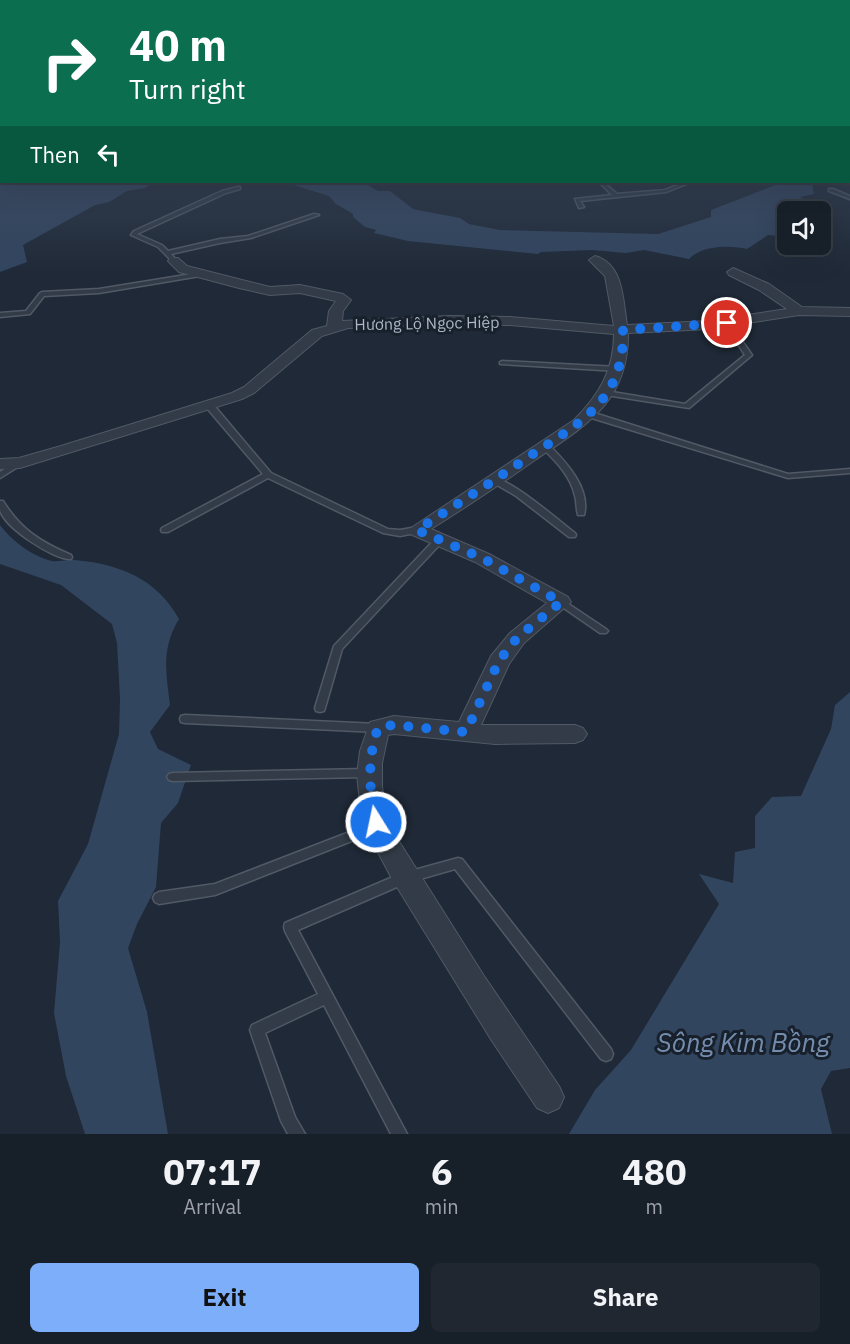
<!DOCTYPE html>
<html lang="en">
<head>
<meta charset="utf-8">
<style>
	:root { --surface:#171f29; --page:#202731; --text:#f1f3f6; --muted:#9ea2a8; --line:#363d46; --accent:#7caefa }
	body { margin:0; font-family:"IBM Plex Sans",sans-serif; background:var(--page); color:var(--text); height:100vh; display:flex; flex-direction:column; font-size:22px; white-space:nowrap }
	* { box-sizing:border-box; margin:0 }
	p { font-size:20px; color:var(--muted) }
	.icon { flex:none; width:33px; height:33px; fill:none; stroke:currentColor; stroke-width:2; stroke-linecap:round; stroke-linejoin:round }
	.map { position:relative; height:1134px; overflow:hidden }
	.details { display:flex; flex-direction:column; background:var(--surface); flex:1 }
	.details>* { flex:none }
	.banner { position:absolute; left:0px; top:0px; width:850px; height:183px; box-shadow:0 6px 24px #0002,0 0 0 2px var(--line); background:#0b6e4f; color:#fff; overflow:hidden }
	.buttons { position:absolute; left:777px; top:201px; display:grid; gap:12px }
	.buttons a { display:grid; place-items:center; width:54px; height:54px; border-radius:9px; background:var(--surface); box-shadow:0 6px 24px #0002,0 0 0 2px var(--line); font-size:30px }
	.pin { position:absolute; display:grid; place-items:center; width:51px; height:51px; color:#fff; margin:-26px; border:3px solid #fff; border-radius:50%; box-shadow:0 2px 6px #0007 }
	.me { position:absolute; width:66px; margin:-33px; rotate:350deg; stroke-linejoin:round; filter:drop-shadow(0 0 4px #0008) }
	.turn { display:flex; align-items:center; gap:21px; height:126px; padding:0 30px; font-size:27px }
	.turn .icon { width:78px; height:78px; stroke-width:2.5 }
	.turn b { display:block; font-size:42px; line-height:51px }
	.then { display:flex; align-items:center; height:57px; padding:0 30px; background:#0003; gap:12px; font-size:22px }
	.eta { display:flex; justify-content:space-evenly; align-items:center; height:102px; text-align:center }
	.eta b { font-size:36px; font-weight:700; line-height:42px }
	.primary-button { display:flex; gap:12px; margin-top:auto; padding:12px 30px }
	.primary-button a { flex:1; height:69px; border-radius:9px; background:var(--accent); color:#111; font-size:24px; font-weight:700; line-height:69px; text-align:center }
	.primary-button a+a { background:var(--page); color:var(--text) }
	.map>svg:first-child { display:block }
	.water { fill:#32455f }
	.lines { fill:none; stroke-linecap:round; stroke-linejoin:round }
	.service-casing { stroke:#505965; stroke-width:3 }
	.minor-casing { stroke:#505965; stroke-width:2 }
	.service { fill:#323b47; fill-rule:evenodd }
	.minor { fill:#323b47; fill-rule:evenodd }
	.route { stroke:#1a73e8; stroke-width:10; stroke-dasharray:0 18 }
	.labels { text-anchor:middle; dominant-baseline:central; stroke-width:6; stroke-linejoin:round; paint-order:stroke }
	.far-street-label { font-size:16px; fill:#acb6c4; stroke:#18202b }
	.near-water-label { font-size:26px; font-style:italic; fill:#748dae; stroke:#18202b }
</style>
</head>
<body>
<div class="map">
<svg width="850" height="1134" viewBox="0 0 850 1134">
	<rect width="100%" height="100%" fill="#1f2937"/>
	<path class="water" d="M0 178 2 182H155L145 188 127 191 109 202 95 205 23 245 27 262 0 272Z
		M284 182H363L378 191H390L413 209 460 218 469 224 500 230 658 234 711 217V210L783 182H812L814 194 800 197 810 203 799 208 809 211 788 212 787 237 768 235 747 249C730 245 702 245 689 259L644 250 626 253 592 250 541 252 538 254 408 241 374 233 376 230 365 227 353 217V214L336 204 329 196Z
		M0 525C12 541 32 556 52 561 60 562 68 559 75 560 120 564 157 579 179 619 161 649 166 672 170 705L150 732 158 749 191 765 178 803 161 823 156 887 137 924 128 948 147 1012 168 1134H85L66 1076 54 1013 60 942 58 901 88 844 119 734 120 699 117 643 112 624 61 585 0 564Z
		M850 692V1068L831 1071 821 1089 832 1134H569L595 1090 631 1050 719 904 699 874 733 883 735 852 755 848V816L772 797 801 796 831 729 835 705Z"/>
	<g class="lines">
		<g class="service-casing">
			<path id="service" d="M0 136H2V139H0Z
				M849 173H850V176H849Z
				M599 182H603L617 194 665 190 686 182H691L666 192 580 201 584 207 579 208 575 199 612 195Z
				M238 187H240V189L226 193 137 234 162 245 168 251 220 239 248 236 314 214 319 215 251 238 220 243 171 254 177 261 174 263 158 247 131 235 134 231 222 191Z
				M829 189H833L850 196V199L829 191Z
				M198 273 200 274V276L99 293 44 296 30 314 0 317V313L26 311 40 293 42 292 99 289Z
				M725 322H729L752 355 689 408 606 395 602 393 606 391 685 404 745 355 724 323Z
				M502 361 618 367 621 369 618 371 500 364V362Z
				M206 403H212L271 473 388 529 400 530 417 527 421 530 420 532 400 536 383 533 268 478 168 532H162L161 530 162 528 263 474 206 407Z
				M585 412H591L788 474 850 469V473L788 478 585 416Z
				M543 445H549C566 462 591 489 584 515H578C576 509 577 502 575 496 571 477 557 462 543 449Z
				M17 461H23L24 463 0 478V472Z
				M492 478C509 477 559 521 575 533L576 535 575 537H569L516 496 492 482 491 480Z
				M0 501H3C21 530 41 542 71 555L72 557 71 559C54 560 5 528 0 510 0 510 0 501 0 501Z
				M440 536 443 537 444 539 443 541 342 649 325 708 324 711 320 712 316 711 315 708 334 646 437 537Z
				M561 599 606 629 608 631 606 633H600L558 604 556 602 558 600Z
				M185 715 378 724 382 725 383 728 382 731 378 732 185 723 181 722 180 719 181 716Z
				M367 769 371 770 373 773 371 776 367 777 173 781 169 780 167 777 169 774 173 773Z
				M378 821 382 823 384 826 382 829 215 895 159 904 155 902 153 898 155 894 159 892 215 884Z
				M458 858 462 859 611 1049 613 1054 611 1059 606 1061 601 1059 455 869 406 883 298 930 407 1134H391L324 1005 265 1033 295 1117 305 1134H288L281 1121 250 1030 252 1025 318 994 285 931 284 927 285 923 400 874Z"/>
		</g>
		<g class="minor-casing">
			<path id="minor" d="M849 129H850V135H849Z
				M595 256C624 264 623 301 627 325L709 321 787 309 759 290 729 275 727 272 733 268 769 284 802 307 850 308V316L799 315 709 329 628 333C629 402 585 426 535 460 501 484 466 507 431 529L489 554 568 597 571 602 524 643 509 664 481 725H575L583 728 587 734 583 740 575 743 495 744 394 734 388 735 382 763V787L386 811 395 835 484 976 559 1086 564 1097 559 1108 548 1113 537 1108 492 1041 392 879 369 835 361 811 357 775 360 751 370 722 394 716 459 722 491 656 510 633 547 603 475 562 410 534 408 530 574 420C599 395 614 370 614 334L510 325 450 324 348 328 322 336 254 393 242 399 20 468 0 469V459L19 458 61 446 232 393 244 387 312 330 327 326 329 311 336 301 300 293 270 295 239 288 179 272 168 261 170 258H178L187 266 270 287 300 285 343 294 351 300 343 311 342 321 450 316 510 317 614 326 605 276 589 260Z"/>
		</g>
		<use href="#service" class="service"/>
		<use href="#minor" class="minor"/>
	</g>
	<linearGradient id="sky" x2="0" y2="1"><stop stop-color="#11171e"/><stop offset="0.42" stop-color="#3c495e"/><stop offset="1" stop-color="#3c495e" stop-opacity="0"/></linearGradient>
	<rect width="850" height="274" fill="url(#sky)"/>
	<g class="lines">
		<path class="route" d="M376 822C369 790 367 759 378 728L393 725 466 732 499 661 517 638 561 602 482 558 417 530C453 507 489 484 524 460 576 425 625 403 623 330L727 323"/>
	</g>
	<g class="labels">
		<g class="far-street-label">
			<text transform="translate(427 323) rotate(-1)">Hương Lộ Ngọc Hiệp</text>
		</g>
		<g class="near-water-label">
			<text x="743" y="1042">Sông Kim Bồng</text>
		</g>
	</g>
</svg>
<div class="buttons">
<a><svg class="icon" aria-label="sound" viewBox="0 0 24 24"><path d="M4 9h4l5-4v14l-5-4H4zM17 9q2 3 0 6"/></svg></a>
</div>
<div class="pin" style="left:727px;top:323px;background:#d93025"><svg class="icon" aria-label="arrive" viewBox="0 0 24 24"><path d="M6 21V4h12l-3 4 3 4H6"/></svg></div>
<svg class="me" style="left:376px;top:822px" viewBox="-20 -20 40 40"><circle r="17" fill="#1a73e8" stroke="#fff" stroke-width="3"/><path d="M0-11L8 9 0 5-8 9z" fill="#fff"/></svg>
<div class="banner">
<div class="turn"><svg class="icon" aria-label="right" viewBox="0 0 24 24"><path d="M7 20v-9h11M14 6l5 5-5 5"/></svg><div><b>40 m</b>Turn right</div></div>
<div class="then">Then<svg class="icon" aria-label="left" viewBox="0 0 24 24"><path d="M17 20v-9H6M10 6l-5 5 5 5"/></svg></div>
</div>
</div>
<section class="details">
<div class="eta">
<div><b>07:17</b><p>Arrival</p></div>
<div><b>6</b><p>min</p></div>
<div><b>480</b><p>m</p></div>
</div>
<div class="primary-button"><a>Exit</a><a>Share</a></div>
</section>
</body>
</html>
